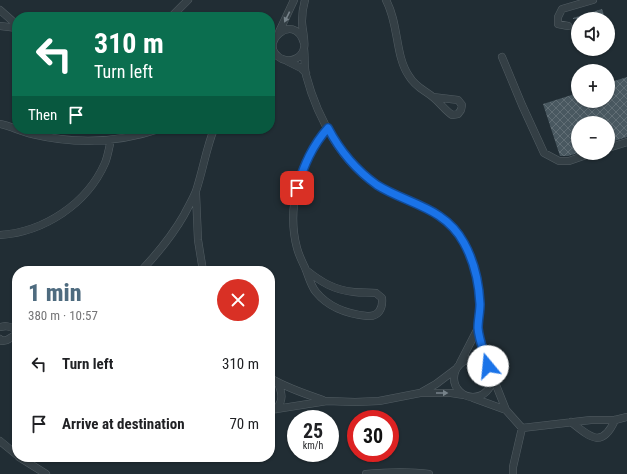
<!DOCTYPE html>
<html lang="en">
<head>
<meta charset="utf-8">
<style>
	:root { --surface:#fff; --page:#f6f6f6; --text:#202124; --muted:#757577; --accent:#4e6b7f }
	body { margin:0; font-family:"Roboto Condensed",sans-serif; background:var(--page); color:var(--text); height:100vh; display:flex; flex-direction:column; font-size:15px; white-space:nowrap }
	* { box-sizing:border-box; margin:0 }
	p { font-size:13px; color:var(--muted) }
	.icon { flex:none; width:22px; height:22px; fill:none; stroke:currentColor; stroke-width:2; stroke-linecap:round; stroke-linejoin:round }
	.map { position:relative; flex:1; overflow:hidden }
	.details { position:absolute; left:12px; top:266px; width:263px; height:196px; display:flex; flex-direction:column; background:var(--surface); border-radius:16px; box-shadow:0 1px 3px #0004 }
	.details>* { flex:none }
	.banner { position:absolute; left:12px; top:12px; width:263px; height:122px; border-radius:16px; box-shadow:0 1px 3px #0004; background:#0b6e4f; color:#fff; overflow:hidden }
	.controls { position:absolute; left:571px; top:12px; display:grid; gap:8px }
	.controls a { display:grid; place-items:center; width:44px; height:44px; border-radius:50%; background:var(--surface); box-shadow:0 1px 3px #0004; font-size:20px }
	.speed { position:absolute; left:287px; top:410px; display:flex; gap:8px; font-size:20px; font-weight:700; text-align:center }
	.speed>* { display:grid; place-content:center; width:52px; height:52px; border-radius:50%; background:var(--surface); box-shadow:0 1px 3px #0004; line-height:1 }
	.speed small { font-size:10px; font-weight:400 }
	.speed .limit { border:6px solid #d22; background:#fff; color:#111 }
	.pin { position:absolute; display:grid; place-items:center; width:34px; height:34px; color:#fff; margin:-17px; border-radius:8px; box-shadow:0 2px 6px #0006 }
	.me { position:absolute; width:44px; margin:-22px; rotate:343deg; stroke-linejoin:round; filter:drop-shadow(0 0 3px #0008) }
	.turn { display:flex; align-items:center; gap:14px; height:84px; padding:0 16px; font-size:18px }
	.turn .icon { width:52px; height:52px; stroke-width:2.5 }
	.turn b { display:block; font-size:28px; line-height:34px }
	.then { display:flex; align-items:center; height:38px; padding:0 16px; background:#0003; gap:8px; font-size:15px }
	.round { display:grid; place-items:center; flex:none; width:42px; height:42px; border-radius:21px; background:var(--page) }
	.head { display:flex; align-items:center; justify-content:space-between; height:68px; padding:0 16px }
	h1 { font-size:24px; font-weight:800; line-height:30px; color:var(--accent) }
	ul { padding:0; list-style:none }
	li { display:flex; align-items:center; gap:12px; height:60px; padding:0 16px }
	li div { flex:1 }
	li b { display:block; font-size:15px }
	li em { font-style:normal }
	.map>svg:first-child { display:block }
	.building { fill:url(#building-cross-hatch) }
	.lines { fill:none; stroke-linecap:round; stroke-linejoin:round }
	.minor-casing { stroke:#525d63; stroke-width:8 }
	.minor { stroke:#343f45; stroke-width:7 }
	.oneway { fill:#77838a }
	.route-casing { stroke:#114b97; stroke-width:10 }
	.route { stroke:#1a73e8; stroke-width:7 }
</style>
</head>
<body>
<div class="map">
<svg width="627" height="474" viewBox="0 0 627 474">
	<defs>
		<pattern id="building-cross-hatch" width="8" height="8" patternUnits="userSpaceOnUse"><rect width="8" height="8" fill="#495860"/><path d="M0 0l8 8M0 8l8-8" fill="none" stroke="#616e75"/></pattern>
	</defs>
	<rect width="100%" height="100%" fill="#212d34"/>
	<path class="building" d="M602 9 605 18 573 19V18Z
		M627 77V137L608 143V123H578V153L568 156H560L543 104 578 93V101H608V83Z"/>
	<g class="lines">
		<g class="minor-casing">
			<path id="minor" d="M386 0C399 24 395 56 409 76 416 88 425 90 434 98 441 104 445 110 452 115L458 114 461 110 462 105 458 100 433 97
				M0 10 17 25
				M171 17 188 0
				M0 26 17 28
				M568 26 558 24V17L562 9 593 0
				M279 32 294 0
				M304 43C294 9 255 46 282 59 287 61 292 61 297 58 310 51 302 33 302 21 302 14 303 7 305 0
				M304 48C305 56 304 66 306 75 317 117 344 169 385 189 411 202 441 210 459 235 473 254 479 280 480 304 480 312 478 320 478 328 479 341 485 354 488 366
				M502 57 522 105 544 153 559 161H569L592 153
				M287 61 301 68 306 73
				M0 124C11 126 21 132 32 134 74 144 118 143 159 129
				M608 148 627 142
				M196 194 198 240 203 271
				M0 235C44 232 87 204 105 163 108 156 109 147 111 140
				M306 270C321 282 334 290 354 292 362 293 369 292 376 293L382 298C383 308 379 317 367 316 348 314 329 308 316 292 311 286 309 278 306 270 303 263 299 256 297 248 286 207 300 160 328 128
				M141 271C158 253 172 236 184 215 188 207 193 199 196 191 203 170 206 149 214 129
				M0 327 6 326 17 329
				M0 339 2 341 7 340 17 334
				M454 378a19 19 0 1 1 38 0a19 19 0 1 1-38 0Z
				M460 363 478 328
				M492 375 506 410 522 428 591 420H615L627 417
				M270 378C287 388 305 394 323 400
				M422 392 436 384 456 369
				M473 398 506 410
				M276 409C284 400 282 393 278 383
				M270 410 327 401 355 402 379 401 420 393H451L464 395
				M571 422C590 437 602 449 615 420
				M0 441 17 455
				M19 457 46 474
				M366 474C388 472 407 471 429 474
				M513 474V467L522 428"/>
		</g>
		<use href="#minor" class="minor"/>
	</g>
	<defs><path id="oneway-solid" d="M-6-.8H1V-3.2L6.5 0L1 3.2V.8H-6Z"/></defs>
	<g class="oneway">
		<use href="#oneway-solid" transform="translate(287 17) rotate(116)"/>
		<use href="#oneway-solid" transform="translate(442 393)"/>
	</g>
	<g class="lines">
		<g class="route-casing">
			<path id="route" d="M297 188C304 165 312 146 328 128 340 151 356 170 377 185 407 204 445 207 464 243 474 261 479 283 480 304 480 312 478 320 478 328 479 341 485 354 488 366"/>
		</g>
		<use href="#route" class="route"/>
	</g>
</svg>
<div class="controls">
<a><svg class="icon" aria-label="sound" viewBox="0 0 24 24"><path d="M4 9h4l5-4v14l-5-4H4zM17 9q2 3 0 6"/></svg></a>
<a>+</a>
<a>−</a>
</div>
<div class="speed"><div>25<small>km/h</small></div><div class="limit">30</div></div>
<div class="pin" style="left:297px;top:188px;background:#d93025"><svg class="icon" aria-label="arrive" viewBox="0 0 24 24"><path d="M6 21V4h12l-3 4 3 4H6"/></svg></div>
<svg class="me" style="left:488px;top:366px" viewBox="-20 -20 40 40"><circle r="19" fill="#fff"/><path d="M0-13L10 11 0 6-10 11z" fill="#1a73e8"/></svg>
<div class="banner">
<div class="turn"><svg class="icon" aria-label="left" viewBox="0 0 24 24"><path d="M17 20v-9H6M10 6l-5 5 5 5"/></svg><div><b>310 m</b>Turn left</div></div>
<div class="then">Then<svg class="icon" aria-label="arrive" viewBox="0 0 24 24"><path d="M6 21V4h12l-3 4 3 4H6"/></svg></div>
</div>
<section class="details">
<div class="head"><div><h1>1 min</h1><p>380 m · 10:57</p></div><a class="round" style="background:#d93025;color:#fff"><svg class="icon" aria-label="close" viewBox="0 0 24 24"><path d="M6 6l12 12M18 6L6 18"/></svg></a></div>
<ul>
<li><svg class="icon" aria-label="left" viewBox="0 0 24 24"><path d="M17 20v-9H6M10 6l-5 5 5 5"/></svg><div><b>Turn left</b></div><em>310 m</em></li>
<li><svg class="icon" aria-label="arrive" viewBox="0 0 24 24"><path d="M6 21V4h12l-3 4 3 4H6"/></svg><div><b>Arrive at destination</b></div><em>70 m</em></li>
</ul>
</section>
</div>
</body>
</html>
